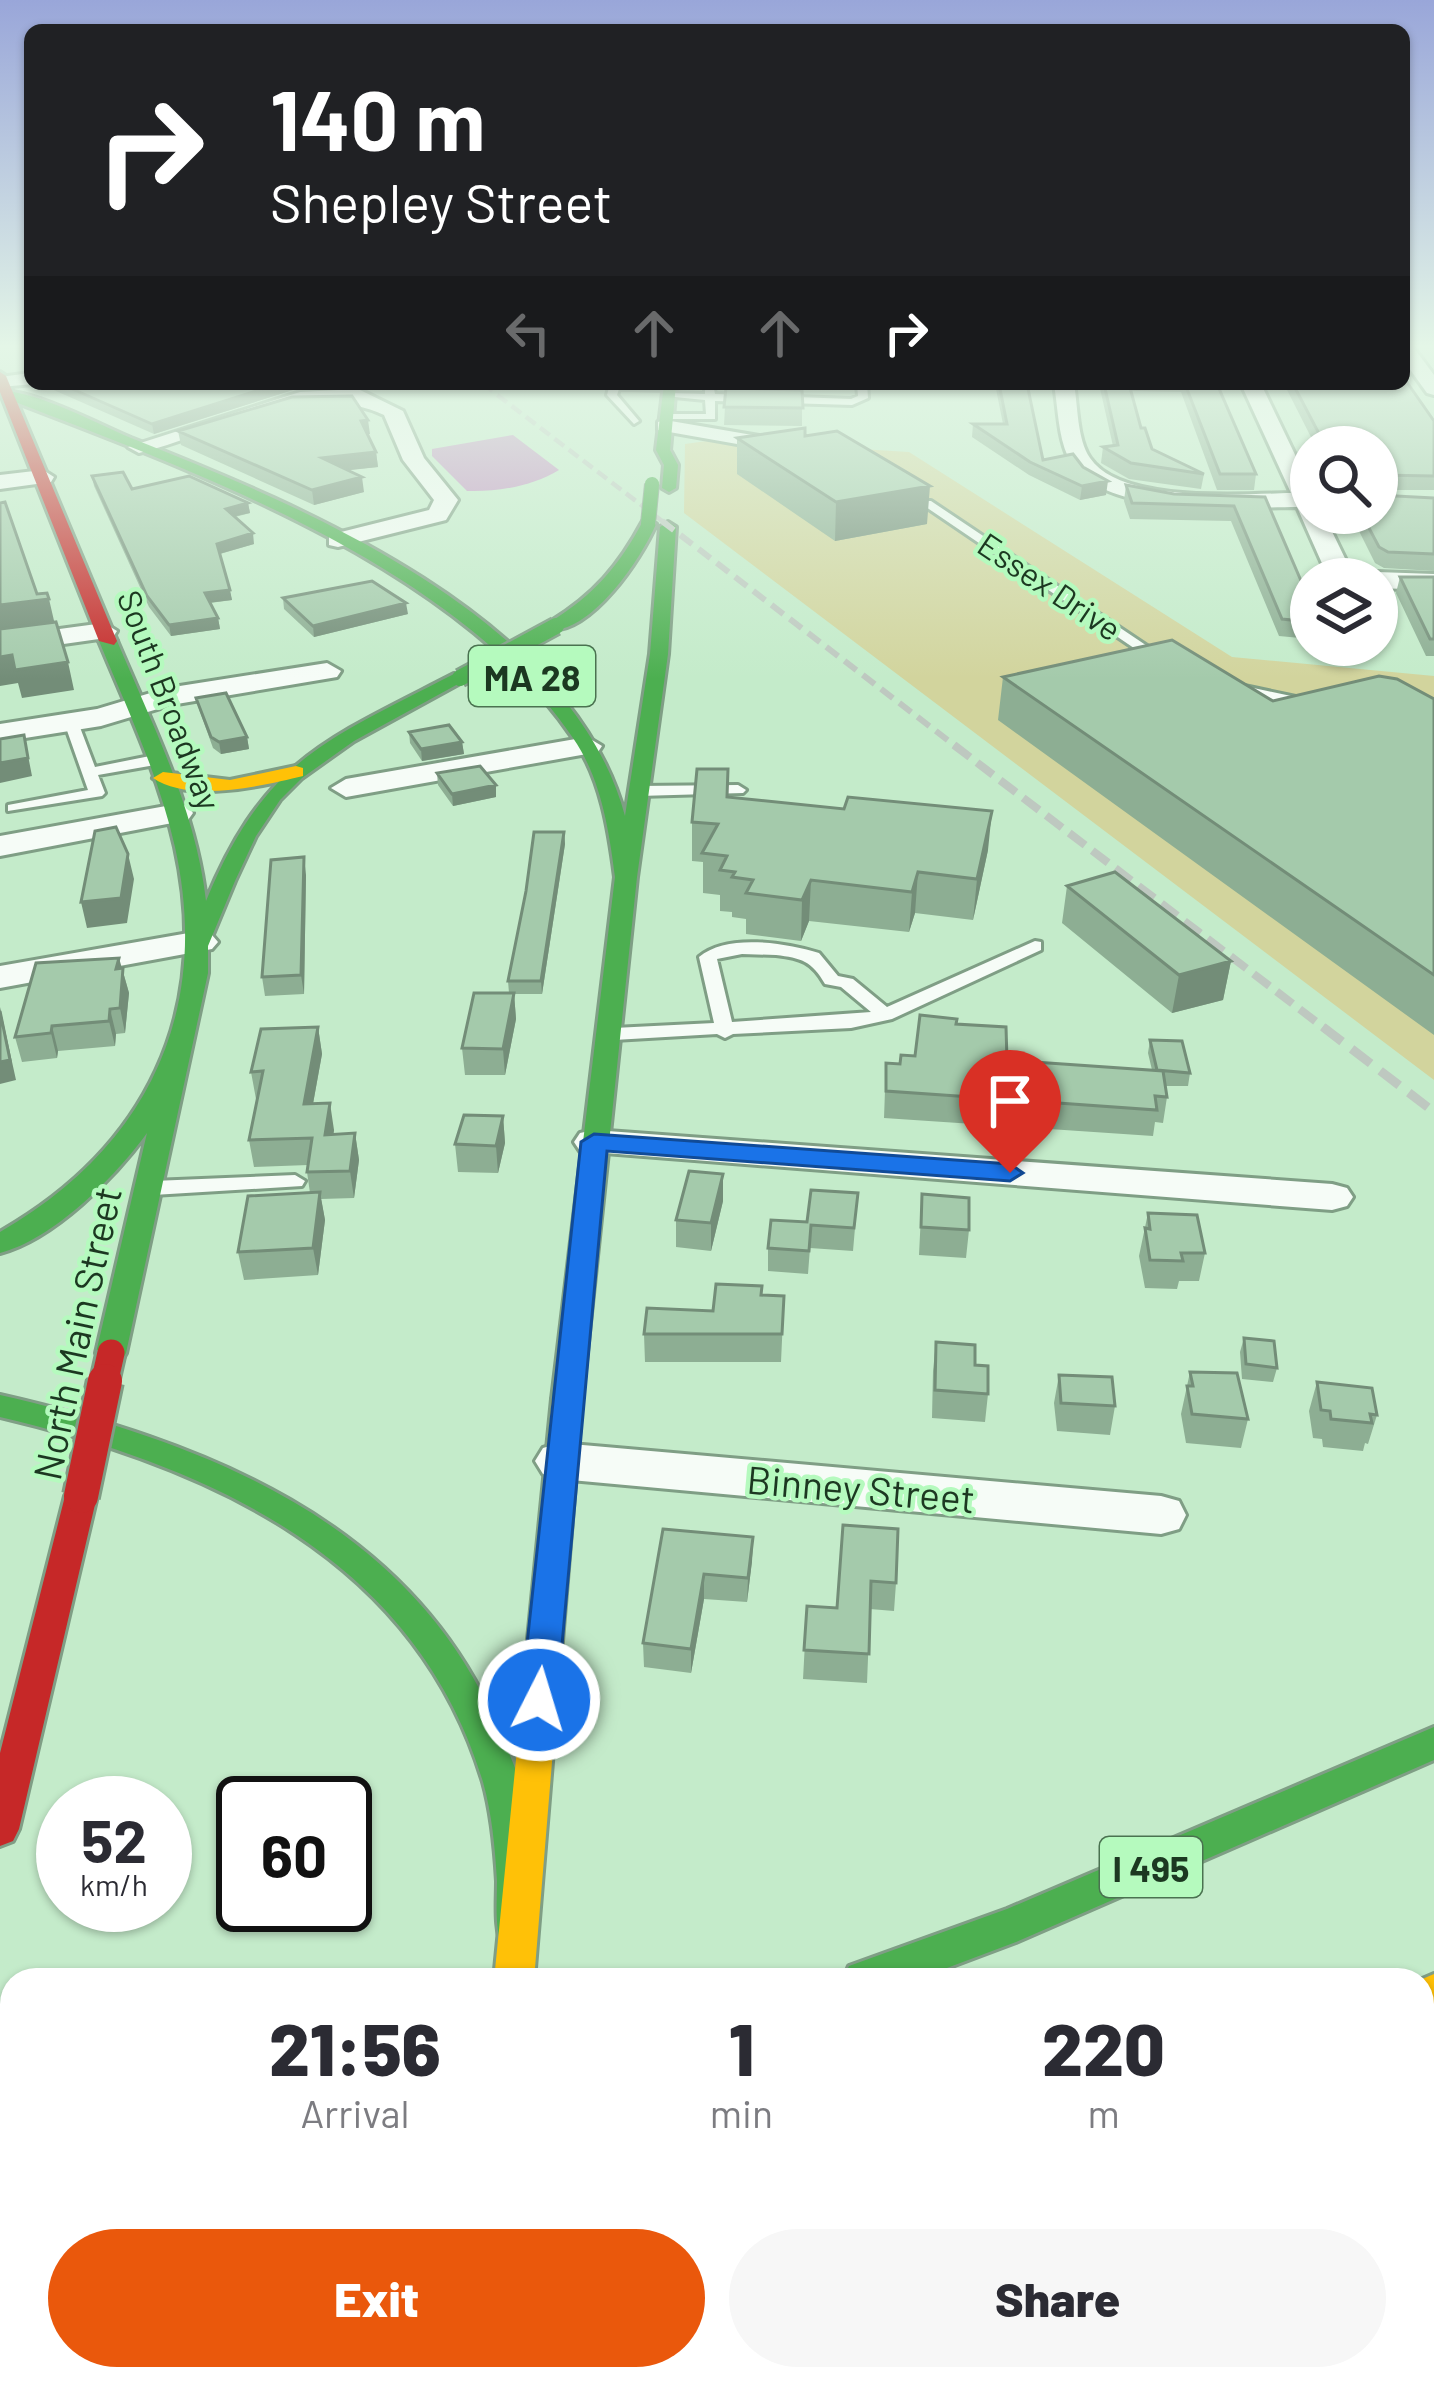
<!DOCTYPE html>
<html lang="en">
<head>
<meta charset="utf-8">
<style>
	:root { --surface:#fff; --page:#f7f7f7; --text:#2b2b33; --muted:#7c7c81; --accent:#ea580c }
	body { margin:0; font-family:Barlow,sans-serif; background:var(--page); color:var(--text); height:100vh; display:flex; flex-direction:column; font-size:45px; white-space:nowrap }
	* { box-sizing:border-box; margin:0 }
	p { font-size:39px; color:var(--muted) }
	.icon { flex:none; width:66px; height:66px; fill:none; stroke:currentColor; stroke-width:2; stroke-linecap:round; stroke-linejoin:round }
	.map { position:relative; flex:1; overflow:hidden }
	.panel { position:absolute; left:0px; top:1968px; width:1434px; height:423px; display:flex; flex-direction:column; background:var(--surface); border-radius:36px 36px 0 0; box-shadow:0 3px 9px #0004 }
	.panel>* { flex:none }
	.hud { position:absolute; left:24px; top:24px; width:1386px; height:366px; border-radius:18px; box-shadow:0 3px 9px #0004; background:#202124; color:#fff; overflow:hidden }
	.buttons { position:absolute; left:1290px; top:426px; display:grid; gap:24px }
	.buttons a { display:grid; place-items:center; width:108px; height:108px; border-radius:50%; background:var(--surface); box-shadow:0 3px 9px #0004; font-size:60px }
	.speed { position:absolute; left:36px; top:1776px; display:flex; gap:24px; font-size:60px; font-weight:700; text-align:center }
	.speed>* { display:grid; place-content:center; width:156px; height:156px; border-radius:50%; background:var(--surface); box-shadow:0 3px 9px #0004; line-height:1 }
	.speed small { font-size:30px; font-weight:400 }
	.speed .limit { border:6px solid #111; border-radius:18px; background:#fff; color:#111 }
	.pin { position:absolute; display:grid; place-items:center; width:102px; height:102px; color:#fff; margin:-123px -51px; border-radius:50% 50% 50% 0; rotate:-45deg; box-shadow:0 0 12px #0007 }
	.pin .icon { rotate:45deg }
	.me { position:absolute; width:132px; margin:-66px; rotate:5deg; stroke-linejoin:round; filter:drop-shadow(0 0 9px #0008) }
	.turn { display:flex; align-items:center; gap:42px; height:252px; padding:0 48px; font-size:54px }
	.turn .icon { width:156px; height:156px; stroke-width:2.5 }
	.turn b { display:block; font-size:84px; line-height:102px }
	.lanes { display:flex; align-items:center; height:114px; padding:0 48px; background:#0003; justify-content:center; gap:60px; direction:ltr }
	.lanes .off { opacity:.35 }
	.eta { display:flex; justify-content:space-evenly; align-items:center; height:204px; text-align:center }
	.eta b { font-size:72px; font-weight:800; line-height:84px }
	.button { display:flex; gap:24px; margin-top:auto; padding:24px 48px }
	.button a { flex:1; height:138px; border-radius:72px; background:var(--accent); color:#fff; font-size:48px; font-weight:800; line-height:138px; text-align:center }
	.button a+a { background:var(--page); color:var(--text) }
	.map>svg:first-child { display:block }
	.green { fill:#d2d49d }
	.water { fill:#c291c2 }
	.lines { fill:none; stroke-linecap:round; stroke-linejoin:round }
	.lane-casing { stroke:#7f9e85; stroke-width:6 }
	.street-casing { stroke:#7f9e85; stroke-width:6 }
	.fast-casing { stroke:#7f9e85; stroke-width:6 }
	.slow-casing { stroke:#7f9e85; stroke-width:6 }
	.jam-casing { stroke:#7f9e85; stroke-width:6 }
	.lane { fill:#f6fcf7; fill-rule:evenodd }
	.street { fill:#f6fcf7; fill-rule:evenodd }
	.fast { fill:#4caf50; fill-rule:evenodd }
	.slow { fill:#ffc107; fill-rule:evenodd }
	.jam { fill:#c62828; fill-rule:evenodd }
	.rail-far3 { stroke:#bec8c0; stroke-width:4.5; stroke-dasharray:12 6; stroke-linecap:butt }
	.rail-far2 { stroke:#bec8c0; stroke-width:6; stroke-dasharray:15 8; stroke-linecap:butt }
	.rail-far1 { stroke:#bec8c0; stroke-width:8; stroke-dasharray:20 9; stroke-linecap:butt }
	.rail { stroke:#bec8c0; stroke-width:9; stroke-dasharray:24 12; stroke-linecap:butt }
	.fast-bridge-far1-casing { stroke:#7f9e85; stroke-width:16; stroke-linecap:butt }
	.fast-bridge-casing { stroke:#7f9e85; stroke-width:21; stroke-linecap:butt }
	.jam-bridge-far1-casing { stroke:#7f9e85; stroke-width:33; stroke-linecap:butt }
	.jam-bridge-casing { stroke:#7f9e85; stroke-width:40; stroke-linecap:butt }
	.fast-bridge-far1 { stroke:#4caf50; stroke-width:14 }
	.fast-bridge { stroke:#4caf50; stroke-width:16 }
	.jam-bridge-far1 { stroke:#c62828; stroke-width:27 }
	.jam-bridge { stroke:#c62828; stroke-width:34 }
	.wall { fill:#8dae93 }
	.shaded-wall { fill:#738d78 }
	.building { fill:#a4caab; stroke:#738d78; stroke-width:3 }
	.route { fill:#1a73e8; stroke:#114b97; stroke-width:3 }
	.labels { text-anchor:middle; dominant-baseline:central; stroke-width:9; stroke-linejoin:round; paint-order:stroke }
	.far-street-label { font-size:33px; fill:#1c3821; stroke:#b5fabe }
	.shield { fill:#b5fabe; stroke:#4a7250; stroke-width:3 }
	.shield-label { font-size:36px; font-weight:bold; fill:#1c3821 }
	.street-label { font-size:39px; fill:#1c3821; stroke:#b5fabe }
</style>
</head>
<body>
<div class="map">
<svg width="1434" height="2390" viewBox="0 0 1434 2390">
	<rect width="100%" height="100%" fill="#c4ebca"/>
	<path class="green" d="M714 440 909 452 1232 657 1434 676V1080L684 513 685 444Z"/>
	<path class="water" d="M513 435 559 470C533 486 498 492 467 491L432 456V449Z"/>
	<g class="lines">
		<g class="lane-casing">
			<path id="lane" d="M610 384H670L675 387 670 390 619 389 617 395 639 421 634 424 607 395Z
				M705 384H713L715 394 851 399 858 396 857 384H867L868 398 852 405 715 401V419H662L666 414H706L705 400 664 396 669 393 705 394Z
				M923 501H931L1168 660 1156 663 923 505Z
				M1235 684 1310 700 1317 704 1310 708 1230 691 1228 688Z
				M71 718 78 722 95 767 155 755 163 760 155 765 98 775 105 793 102 796 8 811V805L88 790 64 722Z
				M738 785 746 790 743 793 639 796 631 791 639 786Z
				M1035 941 1041 942V950L892 1019 851 1028 733 1034 725 1038 717 1034 614 1040 605 1034 614 1028 714 1023 699 957C727 933 786 943 819 953L838 976 853 979 887 1007ZM776 955C801 958 812 961 825 984L841 987 871 1012 732 1022 717 959 742 954Z
				M295 1175 305 1181 302 1186 153 1195 143 1188 153 1181Z"/>
		</g>
		<g class="street-casing">
			<path id="street" d="M1404 344H1411L1434 375V395L1427 393 1404 361Z
				M30 373 34 384 0 387V377Z
				M1054 384H1074C1078 406 1077 439 1090 458 1121 504 1242 494 1291 493L1241 384H1261L1311 488V513H1323L1355 579H1329L1297 507C1239 507 1098 519 1068 457 1058 435 1058 408 1054 384Z
				M358 389 403 411 424 458 458 500 446 520 338 547 329 545V535L429 510 434 500 403 460 384 415C307 379 216 434 139 453L128 447 300 392Z
				M665 420 794 442 805 448 794 454 658 430V422Z
				M43 470 54 477 51 482 0 489V475Z
				M1377 572 1434 574V590L1377 588V579H1365Z
				M104 623 117 631 113 637 0 653V637Z
				M327 663 341 671 337 677 171 705 101 726 0 742V724L97 709 167 688Z
				M587 737 602 746 598 752 346 797 331 788 346 779Z
				M177 804 188 806 193 813 188 820 0 856V836Z
				M200 931 212 935 218 942 212 949 0 988V966Z
				M594 1130 1332 1184 1347 1188 1353 1197 1347 1206 1332 1210 580 1151 574 1142 580 1133Z
				M560 1443 1161 1496 1179 1501 1186 1515 1179 1529 1161 1534 560 1479 543 1474 535 1461 543 1448Z"/>
		</g>
		<g class="fast-casing">
			<path id="fast" d="M664 384H676L670 450 678 465 676 488 669 492 662 488 664 465 656 450Z
				M2 391C36 391 98 424 131 438 305 507 572 618 625 816L650 654 660 527 668 522 676 527 668 654 637 877 582 1399 578 1407H556L552 1399 615 877C609 830 601 778 573 738 456 565 192 470 2 397Z
				M643 521 656 524C641 559 592 632 550 630V622C594 595 619 566 643 521Z
				M102 637 117 641C152 724 196 810 206 901 264 760 326 740 454 674L469 678 354 741 302 778 280 800 256 836 235 881 208 946V973L126 1353 122 1360H100L96 1353 147 1133C115 1177 54 1239 0 1253V1232C146 1148 212 1014 175 847 159 776 127 708 99 641Z
				M0 1395C201 1441 408 1520 496 1723 508 1751 521 1778 527 1808 534 1844 546 1920 532 1952L518 1958 504 1952C494 1930 497 1904 497 1881 495 1847 492 1814 483 1782 416 1558 209 1466 0 1417Z
				M1434 1727V1760L1016 1942 915 1980H843L849 1966 1007 1909Z
				M1422 2187 1434 2188V2232L1422 2231Z
				M12 2264V2310L0 2314V2268Z
				M454 2379H502L501 2390H453Z
				M520 2379H589L584 2390H515Z"/>
		</g>
		<g class="slow-casing">
			<path id="slow" d="M296 766 303 768V776C263 786 188 803 153 778L163 772 230 780Z
				M567 1388 578 1391 582 1399 534 1980H494L552 1399 556 1391Z
				M1434 1974V2014L1422 2019 1420 1980Z"/>
		</g>
		<g class="jam-casing">
			<path id="jam" d="M0 372 6 376 117 641 114 645 99 641 0 392Z
				M81 1484 92 1487 97 1496 19 1829 13 1841 0 1846V1753L65 1496 70 1487Z"/>
		</g>
		<use href="#lane" class="lane"/>
		<use href="#street" class="street"/>
		<use href="#fast" class="fast"/>
		<use href="#slow" class="slow"/>
		<use href="#jam" class="jam"/>
		<path class="rail-far3" d="M483 384 666 524"/>
		<path class="rail-far2" d="M662 521 958 748"/>
		<path class="rail-far1" d="M954 745 1327 1030"/>
		<path class="rail" d="M1323 1027 1434 1112"/>
		<g class="fast-bridge-far1-casing">
			<path id="fast-bridge-far1" d="M648 524 652 484"/>
		</g>
		<g class="fast-bridge-casing">
			<path id="fast-bridge" d="M460 678 556 626"/>
		</g>
		<g class="jam-bridge-far1-casing">
			<path id="jam-bridge-far1" d="M104 1384 111 1353"/>
		</g>
		<g class="jam-bridge-casing">
			<path id="jam-bridge" d="M81 1496 105 1381"/>
		</g>
		<use href="#fast-bridge-far1" class="fast-bridge-far1"/>
		<use href="#fast-bridge" class="fast-bridge"/>
		<use href="#jam-bridge-far1" class="jam-bridge-far1"/>
		<use href="#jam-bridge" class="jam-bridge"/>
	</g>
	<path class="wall" d="M40 384H335V386L299 388 154 434Z
		M723 384H805L802 391V426L724 425 726 389Z
		M995 384H1027L1043 460 1106 495 1080 500 1029 475 972 437 973 424H1003Z
		M1099 384H1217L1256 474 1254 490H1217L1181 392 1131 391 1141 428 1152 449 1204 474 1201 489 1129 479 1101 463 1103 447 1113 446Z
		M1284 384H1404L1434 421V490H1377V447H1316Z
		M178 431 370 434H367L376 452 378 467 347 470 364 492 314 505 181 445Z
		M805 436 927 524 835 541 737 474V438Z
		M92 476 132 489 248 503 250 513 235 517 254 544 220 554 232 600 210 603 218 618 220 629 171 636 149 607 94 486Z
		M1126 485 1174 494 1265 497 1311 604V639L1279 636 1231 521 1130 519 1124 501Z
		M1377 496 1434 498V571L1384 568 1375 563 1350 513H1377Z
		M1400 577H1434V656H1426L1396 593Z
		M283 598 408 614 314 637 284 609Z
		M1003 677 1273 701 1434 699V1035L998 720Z
		M196 698 247 737 249 749 221 754 213 748 199 709Z
		M409 732 462 742 464 754 422 761 410 743Z
		M437 773 496 797 453 806 438 785Z
		M728 797 988 850 973 920 915 913 909 932 809 921 801 941 746 934V919L732 917V912L720 911V895L703 893V862L692 861V822Z
		M564 832 565 844 542 994H514L516 1019 505 1075H465L462 1048 509 993 508 981Z
		M306 875 304 994 265 996 262 977Z
		M1067 886 1231 961 1223 1000 1172 1013 1062 923Z
		M122 968 129 993 125 1033 116 1034 115 1046 58 1051 57 1058 22 1062 15 1037Z
		M956 1024 1007 1060 1152 1070 1148 1053 1150 1040 1190 1073 1188 1086H1166L1167 1097 1163 1123 1155 1122 1153 1136 884 1118 886 1063 900 1064 915 1056Z
		M318 1027 322 1054 313 1104 334 1130 333 1134 355 1133 359 1160 354 1198 321 1199 325 1220 318 1275 244 1280 238 1252 310 1193 307 1172 308 1165 254 1167 249 1140 258 1098 256 1099 251 1072Z
		M503 1116 505 1143 498 1173 458 1172 455 1144Z
		M723 1174V1201L711 1251 676 1247V1220Z
		M858 1193 853 1251 810 1248 808 1274 768 1271V1248L807 1222Z
		M922 1194 969 1230 966 1258 919 1255Z
		M1148 1213 1205 1253 1199 1281H1179L1177 1289 1145 1288 1139 1256Z
		M784 1296 781 1362H645L644 1334 713 1311Z
		M1244 1338 1277 1368 1273 1382 1242 1379 1240 1352Z
		M936 1342 975 1365 988 1394 985 1422 932 1418 933 1371Z
		M1190 1372 1248 1419 1241 1448 1186 1443 1181 1414Z
		M1059 1375 1115 1406 1110 1435 1057 1431 1054 1403Z
		M1317 1382 1377 1415 1368 1444 1365 1443 1363 1451 1323 1447 1322 1439 1313 1438 1309 1411Z
		M843 1525 896 1583 894 1611 870 1609 867 1683 803 1679 807 1606 837 1608Z
		M663 1529 753 1537 752 1561 747 1602 704 1599 691 1673 644 1667 643 1643Z"/>
	<path class="shaded-wall" d="M278 384H298L299 388 154 434 152 424Z
		M368 420 370 434 362 435 361 421Z
		M376 452 378 467 323 473 322 458Z
		M362 477 364 492 314 505 312 490Z
		M1108 481 1106 495 1080 500 1082 486Z
		M930 486 927 524 835 541 836 502Z
		M248 503 250 513 227 518 226 509Z
		M253 533 254 544 219 554 217 544Z
		M230 590 232 600 207 603 205 593Z
		M49 599 55 625 0 632V605Z
		M406 603 408 614 314 637 313 626Z
		M218 618 220 629 171 636 169 625Z
		M12 655 68 662 74 690 22 698 18 683 0 686V657Z
		M24 735 32 776 0 783V763Z
		M247 737 249 749 221 754 219 742Z
		M462 742 464 754 422 761 421 749Z
		M496 785V797L453 806 452 794Z
		M992 811 988 850 973 920 977 879Z
		M564 832 565 844 542 994 541 981Z
		M128 854 134 879 127 923 87 928 81 902Z
		M304 857 306 875 304 994 301 975Z
		M918 872 915 913 909 932 912 892Z
		M811 880 809 921 801 941 802 900Z
		M119 958 129 993 125 1033 120 1008 116 969Z
		M1231 961 1223 1000 1172 1013 1179 975Z
		M514 993 516 1019 505 1075 503 1049Z
		M0 1007 16 1080 0 1084Z
		M110 1009 116 1034 115 1046 109 1021Z
		M52 1026 58 1051 57 1058 51 1033Z
		M318 1027 322 1054 308 1131 304 1104Z
		M330 1103 334 1130 330 1162 325 1135Z
		M503 1116 505 1143 498 1173 496 1146Z
		M355 1133 359 1160 354 1198 350 1171Z
		M723 1174V1201L711 1251V1223Z
		M320 1192 325 1220 318 1275 313 1248Z
		M753 1537 752 1561 747 1602 748 1578Z
		M704 1574V1599L691 1673V1649Z"/>
	<path class="building" d="M23 344H30V360Z
		M1404 378 1434 421V476L1380 475 1377 478V447H1326L1293 384H1404Z
		M61 384H278L152 424Z
		M999 384H1027L1043 460 1073 454 1083 467 1108 481 1082 486 1030 462 973 424H1007Z
		M1104 384H1129L1141 428H1145L1152 449 1204 474 1131 463 1103 447 1118 445Z
		M1185 384H1217L1256 474H1220Z
		M726 388 802 390 803 408 724 407Z
		M352 396 368 420 361 421 376 452 322 458 362 477 312 490 178 431 292 397Z
		M805 428V436L837 431 930 486 836 502 737 438Z
		M123 472 132 489 189 476 248 503 226 509 253 533 217 544 230 590 205 593 218 618 169 625 147 596 92 476Z
		M1126 485 1174 494 1265 497 1311 604V622L1282 619 1234 506 1132 503Z
		M1377 495 1434 498V554L1388 552 1379 547 1361 513H1377Z
		M5 502 37 594 47 593 49 599 0 605V503Z
		M1400 577H1434V639H1430Z
		M372 581 406 603 313 626 283 598Z
		M56 622 68 662 15 670 12 655 0 657V629Z
		M1172 640 1273 701 1379 676 1397 679 1434 699V975L1003 677Z
		M226 693 247 737 219 742 211 737 196 698Z
		M449 725 462 742 421 749 409 732Z
		M24 735 28 758 0 763V739Z
		M480 766 496 785 452 794 437 773Z
		M697 769H728L727 797 844 809 848 797 992 811 977 879 918 872 912 892 811 880 802 900 746 893 753 880 732 877 735 872 720 870 727 856 702 853 718 824 692 822Z
		M116 827 128 854 121 898 81 902 95 831Z
		M534 832H564L541 981H508L526 891Z
		M304 857 301 975 262 977 271 860Z
		M1115 872 1231 961 1179 975 1067 886Z
		M119 958 116 969 123 968 120 1008 110 1009 109 1021 52 1026 51 1033 15 1037 36 963Z
		M474 993H514L503 1049 462 1048Z
		M0 1011 10 1060 0 1062Z
		M920 1015 957 1019 956 1024 1006 1027 1007 1060 1163 1071 1167 1097 1155 1096 1157 1110 886 1091V1063L900 1064 901 1055 915 1056Z
		M318 1027 304 1104 330 1103 325 1135 355 1133 350 1171 307 1172 312 1138 249 1140 263 1071 251 1072 261 1029Z
		M1150 1040 1182 1041 1190 1073 1157 1070Z
		M464 1115 503 1116 496 1146 455 1144Z
		M689 1171 723 1174 711 1223 676 1220Z
		M811 1190 858 1193 854 1228 811 1225 809 1251 768 1248 771 1220 807 1222Z
		M320 1192 313 1248 238 1252 248 1196Z
		M922 1194 969 1198V1230L921 1227Z
		M1148 1213 1197 1215 1205 1253H1181L1183 1261 1150 1260 1145 1228 1150 1229Z
		M716 1284 762 1286 761 1295 784 1296 782 1334H644L647 1308 713 1311Z
		M1244 1338 1274 1341 1277 1368 1246 1364Z
		M936 1342 975 1345V1365L988 1366V1394L935 1390Z
		M1190 1372 1237 1373 1248 1419 1192 1414 1187 1386H1193Z
		M1059 1375 1112 1377 1115 1406 1061 1403Z
		M1317 1382 1372 1388 1377 1415 1370 1414 1372 1423 1331 1419 1330 1411 1321 1410Z
		M843 1525 898 1529 896 1583 871 1581 869 1654 804 1650 807 1606 837 1608Z
		M663 1529 753 1537 748 1578 704 1574 691 1649 643 1643Z"/>
	<linearGradient id="sky" x2="0" y2="1"><stop stop-color="#99a6d9"/><stop offset="0.51" stop-color="#e4f6e7"/><stop offset="1" stop-color="#e4f6e7" stop-opacity="0"/></linearGradient>
	<rect width="1434" height="679" fill="url(#sky)"/>
	<path class="route" d="M594 1134 1010 1164 1023 1173 1010 1181 607 1151 557 1700 552 1711 539 1715 526 1711 521 1700 581 1142Z"/>
	<g class="labels">
		<g class="far-street-label">
			<text transform="translate(1050 586) rotate(34)">Essex Drive</text>
			<text transform="translate(170 700) rotate(69)">South Broadway</text>
		</g>
		<g class="shield">
			<rect x="469" y="646" width="126" height="60" rx="9"/>
			<rect x="1100" y="1837" width="102" height="60" rx="9"/>
		</g>
		<g class="shield-label">
			<text x="532" y="676">MA 28</text>
			<text x="1151" y="1867">I 495</text>
		</g>
		<g class="street-label">
			<text transform="translate(76 1333) rotate(-78)">North Main Street</text>
			<text transform="translate(861 1488) rotate(5)">Binney Street</text>
		</g>
	</g>
</svg>
<div class="buttons">
<a><svg class="icon" aria-label="search" viewBox="0 0 24 24"><circle cx="10" cy="10" r="6"/><path d="M15 15l6 6"/></svg></a>
<a><svg class="icon" aria-label="layers" viewBox="0 0 24 24"><path d="M12 4l9 5-9 5-9-5zM3 14l9 5 9-5"/></svg></a>
</div>
<div class="speed"><div>52<small>km/h</small></div><div class="limit">60</div></div>
<div class="pin" style="left:1010px;top:1173px;background:#d93025"><svg class="icon" aria-label="arrive" viewBox="0 0 24 24"><path d="M6 21V4h12l-3 4 3 4H6"/></svg></div>
<svg class="me" style="left:539px;top:1700px" viewBox="-20 -20 40 40"><circle r="17" fill="#1a73e8" stroke="#fff" stroke-width="3"/><path d="M0-11L8 9 0 5-8 9z" fill="#fff"/></svg>
<div class="hud">
<div class="turn"><svg class="icon" aria-label="right" viewBox="0 0 24 24"><path d="M7 20v-9h11M14 6l5 5-5 5"/></svg><div><b>140 m</b>Shepley Street</div></div>
<div class="lanes"><svg class="icon off" aria-label="left" viewBox="0 0 24 24"><path d="M17 20v-9H6M10 6l-5 5 5 5"/></svg><svg class="icon off" aria-label="ahead" viewBox="0 0 24 24"><path d="M12 20V5M6 11l6-6 6 6"/></svg><svg class="icon off" aria-label="ahead" viewBox="0 0 24 24"><path d="M12 20V5M6 11l6-6 6 6"/></svg><svg class="icon" aria-label="right" viewBox="0 0 24 24"><path d="M7 20v-9h11M14 6l5 5-5 5"/></svg></div>
</div>
<section class="panel">
<div class="eta">
<div><b>21:56</b><p>Arrival</p></div>
<div><b>1</b><p>min</p></div>
<div><b>220</b><p>m</p></div>
</div>
<div class="button"><a>Exit</a><a>Share</a></div>
</section>
</div>
</body>
</html>
